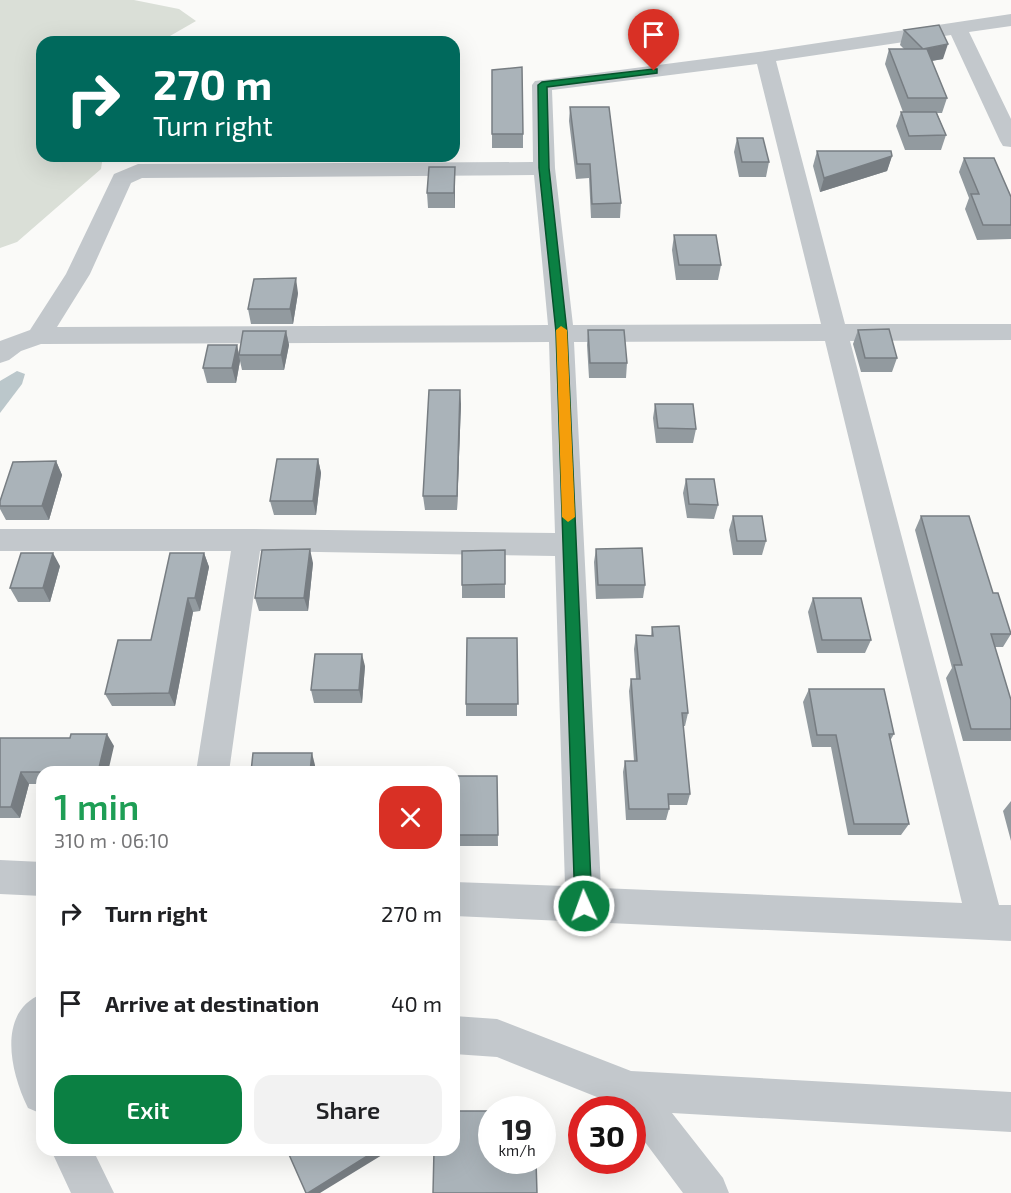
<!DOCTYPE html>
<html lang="en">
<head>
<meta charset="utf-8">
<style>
	:root { --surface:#fff; --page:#f2f2f2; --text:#202124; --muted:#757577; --accent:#0b8043 }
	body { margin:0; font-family:"Exo 2",sans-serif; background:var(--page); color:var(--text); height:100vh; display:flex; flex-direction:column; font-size:22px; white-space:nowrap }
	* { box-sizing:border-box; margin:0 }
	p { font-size:20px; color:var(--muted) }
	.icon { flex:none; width:33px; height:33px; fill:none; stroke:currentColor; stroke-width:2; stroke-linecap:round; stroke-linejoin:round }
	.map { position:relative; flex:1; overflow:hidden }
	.panel { position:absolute; left:36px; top:766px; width:424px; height:390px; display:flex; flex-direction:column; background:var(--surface); border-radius:18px; box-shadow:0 6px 24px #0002 }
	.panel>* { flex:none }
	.banner { position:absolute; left:36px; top:36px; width:424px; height:126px; border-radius:18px; box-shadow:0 6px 24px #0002; background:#00695c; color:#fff; overflow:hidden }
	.speed { position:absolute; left:478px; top:1096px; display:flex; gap:12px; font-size:30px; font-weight:700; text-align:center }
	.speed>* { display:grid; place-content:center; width:78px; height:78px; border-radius:50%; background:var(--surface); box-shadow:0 6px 24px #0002; line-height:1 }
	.speed small { font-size:15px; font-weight:400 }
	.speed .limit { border:9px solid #d22; background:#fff; color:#111 }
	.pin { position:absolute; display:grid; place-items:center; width:51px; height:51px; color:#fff; margin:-62px -26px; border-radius:50% 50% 50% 0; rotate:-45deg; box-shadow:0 0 6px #0007 }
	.pin .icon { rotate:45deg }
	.me { position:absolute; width:66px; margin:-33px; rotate:358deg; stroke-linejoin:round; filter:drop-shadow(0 0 4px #0008) }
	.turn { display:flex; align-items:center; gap:21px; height:126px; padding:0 18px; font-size:27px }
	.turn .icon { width:78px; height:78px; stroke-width:2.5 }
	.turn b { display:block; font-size:42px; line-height:51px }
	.round { display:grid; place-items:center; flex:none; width:63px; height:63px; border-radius:18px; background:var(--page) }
	.headline { display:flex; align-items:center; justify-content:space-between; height:102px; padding:0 18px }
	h1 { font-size:36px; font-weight:600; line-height:45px; color:#1e9e55 }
	.button { display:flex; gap:12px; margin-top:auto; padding:12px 18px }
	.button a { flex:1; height:69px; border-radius:18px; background:var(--accent); color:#fff; font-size:24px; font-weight:600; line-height:69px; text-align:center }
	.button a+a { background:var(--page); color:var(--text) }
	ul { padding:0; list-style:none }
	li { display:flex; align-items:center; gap:18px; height:90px; padding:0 18px }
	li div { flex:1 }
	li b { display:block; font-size:22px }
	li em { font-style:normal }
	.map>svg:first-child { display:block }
	.green { fill:#dadfd7 }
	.water { fill:#bbc7cb }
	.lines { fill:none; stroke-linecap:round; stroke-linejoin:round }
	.street { fill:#c3c8cc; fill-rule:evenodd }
	.wall { fill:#929a9f }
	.shaded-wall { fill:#777d82 }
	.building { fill:#aab3b9; stroke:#777d82; stroke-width:1.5 }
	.route { fill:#0b8043; stroke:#07532c; stroke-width:1.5 }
	.slow { fill:#f59e0b }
</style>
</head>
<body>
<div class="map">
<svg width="1011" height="1193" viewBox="0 0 1011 1193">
	<rect width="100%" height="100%" fill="#fafaf8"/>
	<path class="green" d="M0 0H134L179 9 196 21 163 40 152 42H42V156H103L101 169 17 242 0 248Z"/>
	<path class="water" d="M17 371 25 374 22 384 0 413V381Z"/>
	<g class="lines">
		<path class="street" d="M1011 14V26L969 32 1011 119V147L1003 146 1000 141 951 35 776 61 845 324H1011V340L850 341 999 905H1011V941L454 916V882L565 886 555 556 260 551 229 772H196L231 551H0V529H247L555 533 549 342 41 344 21 351 9 360 0 363V341L30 330 66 274 114 174 138 164 533 162 532 85 535 81 765 51ZM757 64 821 324 573 325 555 168 552 90ZM534 175 548 325 57 327 90 274 131 183 142 178ZM825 341 962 903 601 888 574 342Z
			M0 860 42 862V896L0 894Z
			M42 994V1032L37 1037 42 1053V1114L28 1108C7 1065 0 1010 42 994Z
			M454 1016 497 1019 631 1071 1011 1092V1132L672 1113 723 1178 729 1193H683L633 1126V1110H621L617 1105 497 1057 454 1054Z
			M51 1150H93L114 1193H71Z"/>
	</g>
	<path class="wall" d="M904 30 943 59 932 61 947 98 942 113H937L946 135 941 150H905L896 126 901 112H903L885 64 889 49H904L900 45Z
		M492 70 523 134V148H492Z
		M570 107 621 203 620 218H591L589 178 576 179 569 121Z
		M737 138 769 162 766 177H739L734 152Z
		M817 151 892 156 887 171 820 192 813 166Z
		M964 158 1011 197V239L977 240 965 209 969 198 959 172Z
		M455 182V208H428L427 193Z
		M674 235 721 265 718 280H676L672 250Z
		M298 293 293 324H251L248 309Z
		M588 330 627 363 626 378H589L587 345Z
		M858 330 897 358 892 372H861L853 344Z
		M286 331 289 345 284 370H242L240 361 236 383H207L203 368 237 345 239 354Z
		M461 404 457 510H425L423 496Z
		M655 404 696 429 693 443H656L653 418Z
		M318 459 321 473 316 515H274L270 501Z
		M56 461 62 475 49 520H6L0 509V501Z
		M686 479 718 505 714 519 687 518 683 493Z
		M733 516 766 541 762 555H733L729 530Z
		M921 516 993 593 1011 634 1003 647H995L1011 700V741H963L946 678 952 668 915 530Z
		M596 549 645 585 643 598 596 599 594 562Z
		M505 550V598H462V585Z
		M204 553 209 567 200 611 193 612 175 706H112L105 694 151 640Z
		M313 563 308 611H259L255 598Z
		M60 566 50 602H18L10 588Z
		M813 598 871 640 865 653H817L808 612Z
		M652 627 688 713 685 726H683L690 794 687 805H669V809L666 820H626L623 772 625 761H634L629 691 631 679H636L634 649 636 635 651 636Z
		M517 638V716H466V704Z
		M365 666 362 703H314L311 690Z
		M809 689 894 734 890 741 909 824 901 835H848L831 747H812L803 702Z
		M0 738 114 746 42 772V784H29L20 818H0Z
		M454 776H497L498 846H454Z
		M1011 801V841L1003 811Z"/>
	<path class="shaded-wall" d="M948 44 943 59 918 63 923 49Z
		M892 156 887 171 820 192 824 178Z
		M455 167V208L454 193Z
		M296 278 298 293 293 324 290 309Z
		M286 331 289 345 284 370 281 355Z
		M237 345 240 361 236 383 232 368Z
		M460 390 461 404 457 510V496Z
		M318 459 321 473 316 515 313 501Z
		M56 461 62 475 49 520 42 506Z
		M310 549 313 563 308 611 304 598Z
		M53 553 60 566 50 602 43 588Z
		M204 553 209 567 200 611 195 598Z
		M188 598 193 612 175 706 169 693Z
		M362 654 365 666 362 703 359 690Z
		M107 734 114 746 108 772H98Z
		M312 753 315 765V772H310Z
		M21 772 29 784 20 818 11 807Z
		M377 1150H386L387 1152 320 1193H308Z"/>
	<path class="building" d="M939 25 948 44 923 49 904 30Z
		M889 49H927L947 98H908Z
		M522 67 523 134H492V70Z
		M570 107H609L621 203 592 204 590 164H577Z
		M901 112H936L946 135 909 136Z
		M737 138H763L769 162H742Z
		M817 151H891L892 156 824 178Z
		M964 158H994L1011 197V225H983L971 194H979Z
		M429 167H455L454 193H427Z
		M674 235H716L721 265H679Z
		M296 278 290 309H248L254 279Z
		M889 329 897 358H865L858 330Z
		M588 330H624L627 363H590Z
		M243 331H286L281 355H239Z
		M208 345H237L232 368H203Z
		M429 390H460L457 496H423Z
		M655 404H693L696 429 658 428Z
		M277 459H318L313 501H270Z
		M56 461 42 506H0V501L13 462Z
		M686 479H714L718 505 689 504Z
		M733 516H762L766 541H737Z
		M921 516H969L993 593H998L1011 634H991L1011 700V729H971L954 665H962Z
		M642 548 645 585H598L596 549Z
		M310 549 304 598H255L262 550Z
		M505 550V584L462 585V551Z
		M21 553H53L43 588H10Z
		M170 553H204L195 598H188L169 693 105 694 118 640H151Z
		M813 598H861L871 640H822Z
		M679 626 688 713H682L690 794H668L669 809H629L625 761H637L631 679H640L636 635 653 636 652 627Z
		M467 638H517L518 704H466Z
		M315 654H362L359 690H311Z
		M809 689H884L894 734H889L909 824H854L836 735H817Z
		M71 734H107L98 772H21L11 807H0V738H70Z
		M253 753H312L310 772H251Z
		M454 776H497L498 835H454Z
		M454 1111H492V1161H536L537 1193H433L434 1150H454Z
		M287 1150H377L308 1193H306Z"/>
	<path class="route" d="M654 69H657V73L547 87 549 168 567 332 592 906 589 911 584 914 578 911 575 906 556 332 539 168 538 85 542 82Z"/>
	<path class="slow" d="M561 326 567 330 575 517 568 522 562 517 556 330Z"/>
</svg>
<div class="speed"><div>19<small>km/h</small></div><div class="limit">30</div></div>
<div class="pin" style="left:654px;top:71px;background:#d93025"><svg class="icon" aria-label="arrive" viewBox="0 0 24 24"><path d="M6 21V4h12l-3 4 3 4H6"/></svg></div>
<svg class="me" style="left:584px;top:906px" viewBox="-20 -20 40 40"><circle r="17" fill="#0b8043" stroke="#fff" stroke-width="3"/><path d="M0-11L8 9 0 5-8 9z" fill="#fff"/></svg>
<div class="banner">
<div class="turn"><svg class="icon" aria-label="right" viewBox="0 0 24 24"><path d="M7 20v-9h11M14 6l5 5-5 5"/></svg><div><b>270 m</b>Turn right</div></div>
</div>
<section class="panel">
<div class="headline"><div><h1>1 min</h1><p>310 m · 06:10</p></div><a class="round" style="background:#d93025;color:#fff"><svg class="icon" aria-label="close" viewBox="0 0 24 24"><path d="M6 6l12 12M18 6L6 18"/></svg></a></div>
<ul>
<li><svg class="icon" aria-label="right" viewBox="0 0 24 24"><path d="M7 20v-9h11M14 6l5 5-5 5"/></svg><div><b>Turn right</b></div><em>270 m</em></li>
<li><svg class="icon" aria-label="arrive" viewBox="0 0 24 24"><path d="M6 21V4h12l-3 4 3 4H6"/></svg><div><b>Arrive at destination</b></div><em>40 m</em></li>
</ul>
<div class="button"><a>Exit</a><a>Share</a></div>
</section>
</div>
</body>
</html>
